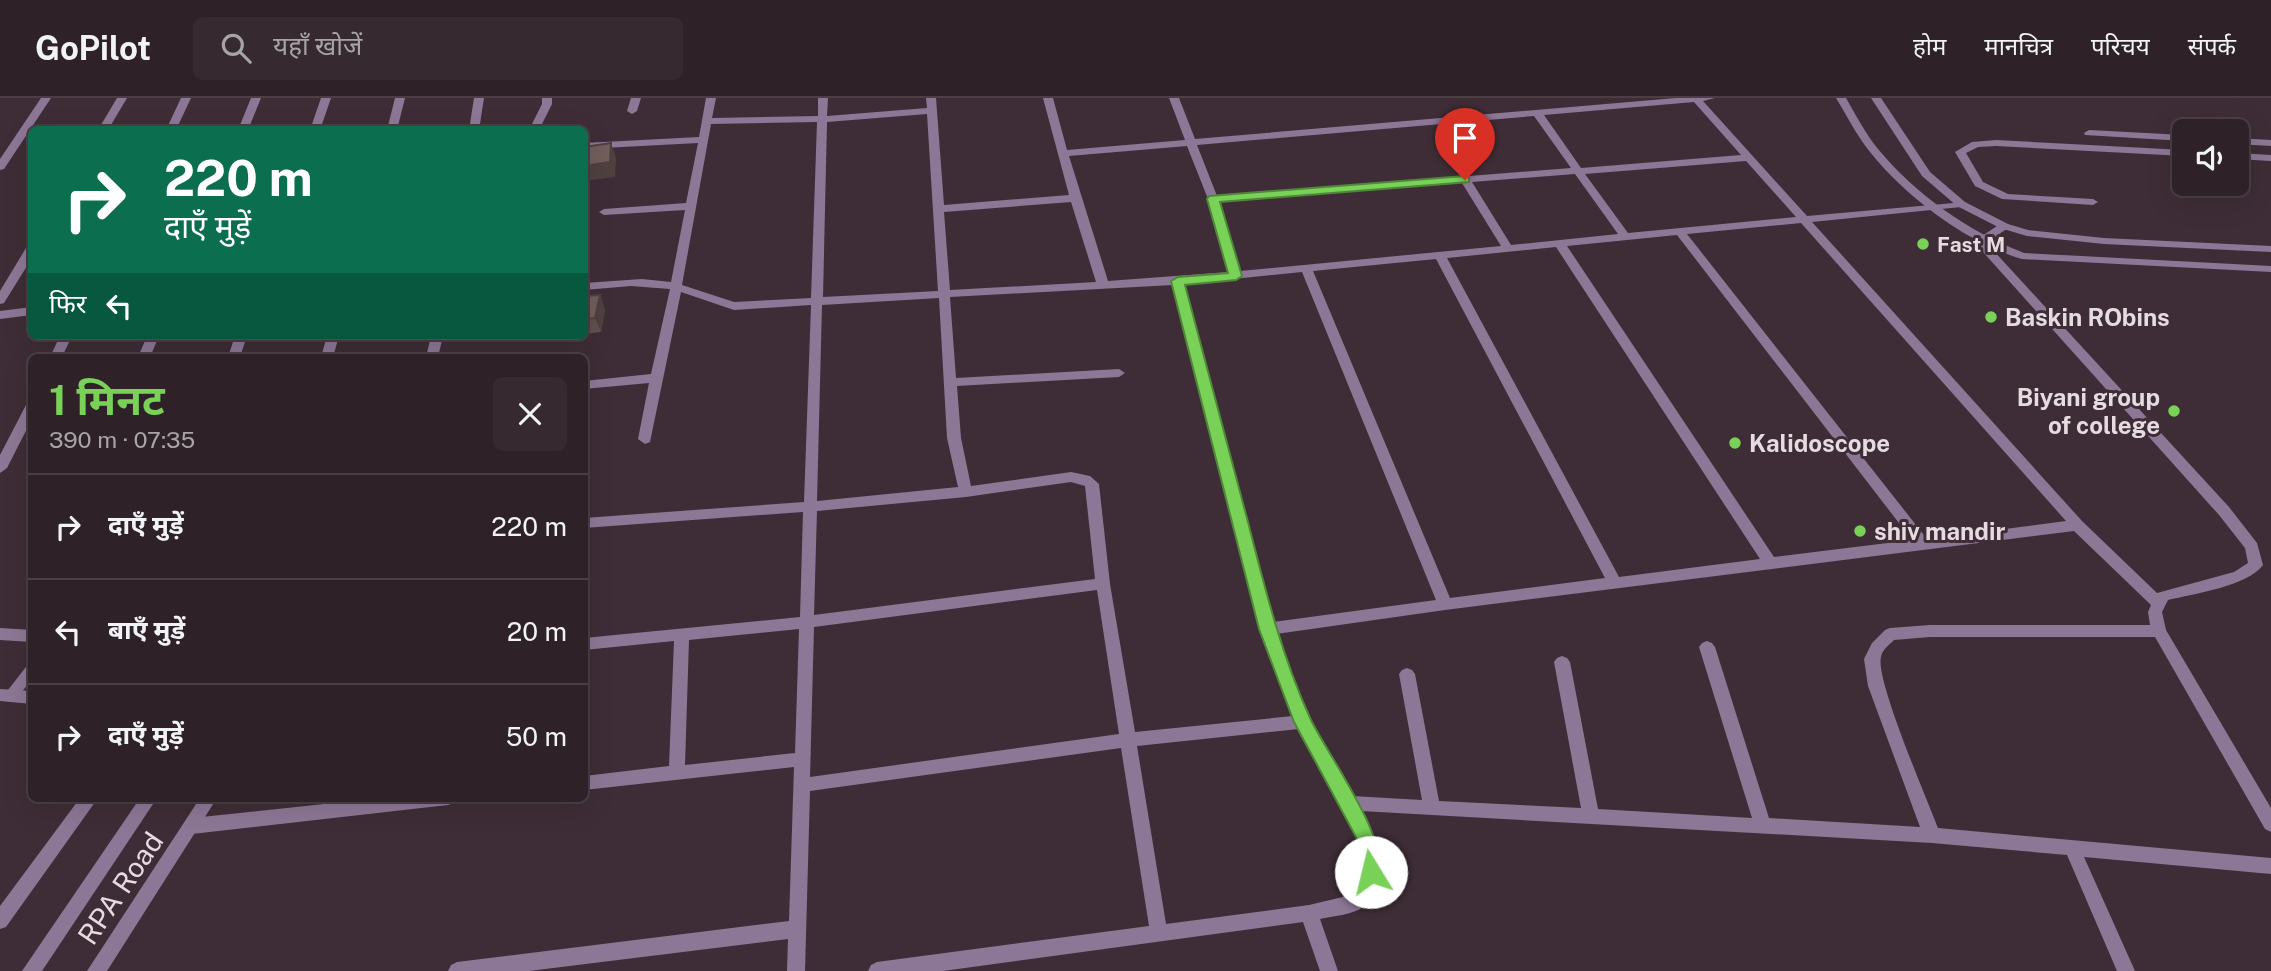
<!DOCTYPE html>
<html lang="hi">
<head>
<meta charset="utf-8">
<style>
	:root { --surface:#2e2228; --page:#362a30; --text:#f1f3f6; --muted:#a7a4a8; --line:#493f45; --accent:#79d157 }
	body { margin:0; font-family:"Public Sans","Noto Sans Devanagari",sans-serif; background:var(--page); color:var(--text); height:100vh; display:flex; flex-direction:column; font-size:26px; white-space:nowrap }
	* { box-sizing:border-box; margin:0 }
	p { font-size:23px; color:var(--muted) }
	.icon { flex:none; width:38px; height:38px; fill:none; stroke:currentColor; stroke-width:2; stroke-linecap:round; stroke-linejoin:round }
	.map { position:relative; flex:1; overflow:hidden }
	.side { position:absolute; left:28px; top:256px; width:560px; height:448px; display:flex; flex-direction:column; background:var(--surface); border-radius:10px; box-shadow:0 7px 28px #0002,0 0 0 2px var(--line) }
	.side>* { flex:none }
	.guide { position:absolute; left:28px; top:28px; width:560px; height:214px; border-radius:10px; box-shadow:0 7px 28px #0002,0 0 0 2px var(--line); background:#0b6e4f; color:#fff; overflow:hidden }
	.buttons { position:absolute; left:2172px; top:21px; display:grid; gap:14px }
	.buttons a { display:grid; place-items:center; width:77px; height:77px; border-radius:10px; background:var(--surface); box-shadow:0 7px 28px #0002,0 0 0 2px var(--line); font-size:35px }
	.pin { position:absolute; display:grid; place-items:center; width:60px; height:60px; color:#fff; margin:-72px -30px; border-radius:50% 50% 50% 0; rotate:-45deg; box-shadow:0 0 7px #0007 }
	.pin .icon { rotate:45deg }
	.me { position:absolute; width:77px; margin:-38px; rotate:351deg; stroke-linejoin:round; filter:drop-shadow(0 0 5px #0008) }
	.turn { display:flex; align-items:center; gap:24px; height:147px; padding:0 21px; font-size:32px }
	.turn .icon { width:91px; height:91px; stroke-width:2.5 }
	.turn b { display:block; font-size:49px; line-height:60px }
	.then { display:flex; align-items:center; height:66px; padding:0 21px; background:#0003; gap:14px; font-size:26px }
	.round { display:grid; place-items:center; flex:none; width:74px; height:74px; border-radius:10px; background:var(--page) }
	.head { display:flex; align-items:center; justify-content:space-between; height:119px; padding:0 21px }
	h1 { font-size:42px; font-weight:700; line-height:52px; color:var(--accent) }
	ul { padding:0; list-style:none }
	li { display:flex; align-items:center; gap:21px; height:105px; padding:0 21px; border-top:2px solid var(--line) }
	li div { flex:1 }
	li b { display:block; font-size:26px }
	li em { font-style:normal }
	header { display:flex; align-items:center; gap:42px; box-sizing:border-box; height:98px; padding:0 35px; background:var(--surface); border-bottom:2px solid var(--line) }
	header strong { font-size:33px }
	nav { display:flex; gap:38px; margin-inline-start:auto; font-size:24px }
	.search { width:490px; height:63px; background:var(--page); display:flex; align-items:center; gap:18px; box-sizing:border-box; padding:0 24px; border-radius:10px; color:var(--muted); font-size:26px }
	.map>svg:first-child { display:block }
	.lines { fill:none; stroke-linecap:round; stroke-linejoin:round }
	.service { stroke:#8d7796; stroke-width:12 }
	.minor { fill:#8d7796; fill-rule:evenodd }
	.tertiary { fill:#8d7796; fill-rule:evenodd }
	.wall { fill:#635050 }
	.shaded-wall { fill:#504141 }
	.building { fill:#735d5d; stroke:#504141; stroke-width:2 }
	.route { fill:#79d157; stroke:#4f8839; stroke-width:2 }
	.poi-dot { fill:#79d157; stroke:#3e2d36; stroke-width:2.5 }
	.labels { text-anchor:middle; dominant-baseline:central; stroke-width:6; stroke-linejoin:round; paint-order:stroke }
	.far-poi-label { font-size:21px; font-weight:bold; fill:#e6dbe0; stroke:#3e2d36; text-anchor:start }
	.poi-label { font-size:24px; font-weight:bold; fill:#e6dbe0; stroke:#3e2d36; text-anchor:start }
	.near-street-label { font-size:28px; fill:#e6dbe0; stroke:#3e2d36 }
</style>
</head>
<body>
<header>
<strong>GoPilot</strong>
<div class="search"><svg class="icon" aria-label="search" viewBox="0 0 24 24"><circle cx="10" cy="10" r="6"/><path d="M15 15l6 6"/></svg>यहाँ खोजें</div>
<nav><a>होम</a><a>मानचित्र</a><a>परिचय</a><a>संपर्क</a></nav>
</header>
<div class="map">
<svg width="2271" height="873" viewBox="0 0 2271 873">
	<rect width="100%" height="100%" fill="#3e2d36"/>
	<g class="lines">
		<path class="service" d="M0 536 32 538
			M11 598 32 571"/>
		<path class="minor" d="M41 0H51L4 71 0 72V61Z
			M117 0H127L108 32H98Z
			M181 0H191L176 32H166Z
			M251 0H261L248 32H238Z
			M321 0H331L320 32H310Z
			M395 0H405L397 32H387Z
			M542 0H552V6L539 32H529L542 6Z
			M631 0H641L637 13 632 16 627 13Z
			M706 0H716L712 20 818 18V0H828L827 18 927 10 926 0H936L944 107 1069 97 1043 0H1053L1067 52 1185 42 1169 0H1179L1195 41 1676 0H1715L1703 3 1807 118 1965 104V108L1961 109 1812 124 2082 423 2157 495 2234 474 2248 465 2245 450 2219 417 1983 154 1977 142 1979 140 2000 126H2008V130L1989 143 1992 151 2229 409 2257 445 2263 467C2248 488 2193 496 2168 502L2162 514 2166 532 2271 710V734L2265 731 2155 539H1930L1894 542C1889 547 1882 552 1881 559 1875 581 1927 701 1938 730L2271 760V776L2084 759 2135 873H2117L2067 757 1932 745 1361 713C1376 741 1394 785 1363 809 1353 817 1332 818 1320 821L1338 873H1320L1303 824 943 873H868L871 867 877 864 1149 828 1121 650 810 693 805 873H787L788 841 529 873H448L451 867 457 864 789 823 794 669 584 692V678L669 668 674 543 584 552V540L800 519 803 414 584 430V420L804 404 811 207 734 212 681 194 650 344 645 346 638 341 649 285 584 291V283L651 276 670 191 631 188 584 192V185L642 181 671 184 685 112 604 117 599 114 604 111 686 105 698 45 584 51V45L699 39ZM1694 4 1741 57 1581 70 1544 17ZM927 16 938 193 823 199 827 24ZM1534 18 1571 70 1217 98 1197 47ZM817 24 811 200 734 204 682 187 711 26ZM1187 48 1208 101 1229 174 1108 183 1069 58ZM1746 63 1796 119 1628 135 1585 76ZM1575 76 1618 136 1511 147 1472 84ZM1462 85 1501 148 1240 173 1219 104ZM1071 104 1096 184 950 192 944 114ZM1801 125 2066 423 1927 441 1687 136ZM1677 137 1912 442 1774 459 1567 148ZM1556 149 1760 461 1619 479 1447 160ZM1436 161 1605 480 1450 500 1313 173ZM1302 174 1436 502 1273 524 1184 186ZM1173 187 1260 531 1293 618 1135 634 1110 486 1099 386 1090 378 1071 374 971 388 961 340 957 288 1119 279 1125 275 1119 271 956 280 950 199ZM939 200 947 340 958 389 817 403 822 207ZM1071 384 1085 388 1095 481 814 517 817 413 966 399ZM2074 433 2151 507 2148 514 2150 527H1930L1890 530 1885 532 1872 545 1864 561 1868 588 1920 729 1769 720 1715 549 1712 545 1707 543 1702 545 1699 549 1752 720 1598 711 1570 564 1567 560 1562 558 1557 560 1554 564 1581 710 1439 703 1415 576 1412 572 1407 570 1402 572 1399 576 1422 702 1352 698 1310 622 1276 536 1445 512ZM1097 492 1119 636 810 679 814 529ZM799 531 795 655 685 667 689 542ZM1299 631 1357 739 1362 760 1361 785 1351 797 1309 807 1166 826 1137 648Z
			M2089 32 2184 37V43L2085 37 2084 35Z
			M2236 40 2271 42V48L2236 46Z
			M1996 42 2184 52V58L1996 48 1978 49 1966 55 1983 84 2008 96 2093 101 2098 104 2093 107 2002 101 1975 88 1955 54 1972 44Z
			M2236 55 2271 57V63L2236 61Z
			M32 147V160L4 205 0 206V193L26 150Z
			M32 209V217L0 221V213Z
			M60 238H72L62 259H50Z
			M147 238H159L150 259H138Z
			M235 238H247L240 259H228Z
			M327 238H339L333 259H321Z
			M32 303V321L7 370 0 375V357L26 307Z
			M0 591 32 593V606L0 603Z
			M80 700H98L6 829 0 831V808Z
			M380 700H456L454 705 448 707 192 736 186 733 184 728 186 723 192 720Z"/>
		<path class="tertiary" d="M474 0H484L479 32H469Z
			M1836 0H1846C1856 17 1865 35 1878 51 1915 96 1969 134 2024 155L2271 168V174L2022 161C1968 146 1905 98 1870 54 1857 38 1847 18 1836 0Z
			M1871 0H1881L1930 74 1965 104 2008 126 2028 132 2104 140 2271 148V154L2104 146 2027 138 2000 130 1957 108 1922 78Z
			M431 238H443L438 259H426Z
			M140 700H157L42 873H22Z
			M200 700H217L107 873H87Z"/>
	</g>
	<path class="wall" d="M600 197 605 212 601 234 584 236V198Z
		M536 238H563L537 240Z"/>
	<path class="shaded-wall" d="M611 45 616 60 615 79 584 83V68Z
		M600 197 605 212 601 234 595 220Z"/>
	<path class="building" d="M611 45 610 64 584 68V49Z
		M600 197 595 220 584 221V198Z"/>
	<path class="route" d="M1465 78 1469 79V84L1220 104 1242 178 1236 182 1185 187C1206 266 1227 345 1248 424 1265 491 1282 559 1311 622 1328 657 1393 746 1378 780L1371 783 1364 780C1358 769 1359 752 1356 739L1294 624 1259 531 1171 183 1178 179 1228 175 1207 101 1209 98Z"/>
	<g class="poi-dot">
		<circle cx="1923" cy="146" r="7"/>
		<circle cx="1991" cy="219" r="7"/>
		<circle cx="2174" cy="313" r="7"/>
		<circle cx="1735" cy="345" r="7"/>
		<circle cx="1860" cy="433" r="7"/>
	</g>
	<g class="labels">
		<g class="far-poi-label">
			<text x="1937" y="146">Fast M</text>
		</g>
		<g class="poi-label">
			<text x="2005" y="219">Baskin RObins</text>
			<text x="2160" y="299" text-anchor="end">Biyani group<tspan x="2160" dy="28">of college</tspan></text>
			<text x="1749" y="345">Kalidoscope</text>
			<text x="1874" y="433">shiv mandir</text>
		</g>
		<g class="near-street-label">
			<text transform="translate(120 790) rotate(-56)">RPA Road</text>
		</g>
	</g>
</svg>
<div class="buttons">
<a><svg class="icon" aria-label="sound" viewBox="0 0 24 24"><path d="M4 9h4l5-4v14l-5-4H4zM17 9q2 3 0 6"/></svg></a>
</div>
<div class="pin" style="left:1465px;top:82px;background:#d93025"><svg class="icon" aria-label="arrive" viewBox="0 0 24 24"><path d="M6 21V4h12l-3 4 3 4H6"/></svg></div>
<svg class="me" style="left:1371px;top:774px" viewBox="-20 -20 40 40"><circle r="19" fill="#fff"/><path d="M0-13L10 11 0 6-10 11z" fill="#79d157"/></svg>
<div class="guide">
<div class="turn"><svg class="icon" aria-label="right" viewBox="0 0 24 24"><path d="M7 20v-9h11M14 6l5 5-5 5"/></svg><div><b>220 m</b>दाएँ मुड़ें</div></div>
<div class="then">फिर<svg class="icon" aria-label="left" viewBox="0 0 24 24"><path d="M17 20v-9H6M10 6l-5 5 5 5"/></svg></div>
</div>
<section class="side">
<div class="head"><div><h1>1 मिनट</h1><p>390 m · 07:35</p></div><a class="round"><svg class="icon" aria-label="close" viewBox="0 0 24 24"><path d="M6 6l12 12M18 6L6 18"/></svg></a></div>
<ul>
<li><svg class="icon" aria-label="right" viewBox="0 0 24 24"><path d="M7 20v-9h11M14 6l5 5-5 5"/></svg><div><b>दाएँ मुड़ें</b></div><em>220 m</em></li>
<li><svg class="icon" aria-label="left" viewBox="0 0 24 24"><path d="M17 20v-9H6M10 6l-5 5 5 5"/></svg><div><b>बाएँ मुड़ें</b></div><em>20 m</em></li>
<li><svg class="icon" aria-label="right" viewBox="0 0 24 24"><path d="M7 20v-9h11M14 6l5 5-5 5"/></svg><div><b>दाएँ मुड़ें</b></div><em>50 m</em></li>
</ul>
</section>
</div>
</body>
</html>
